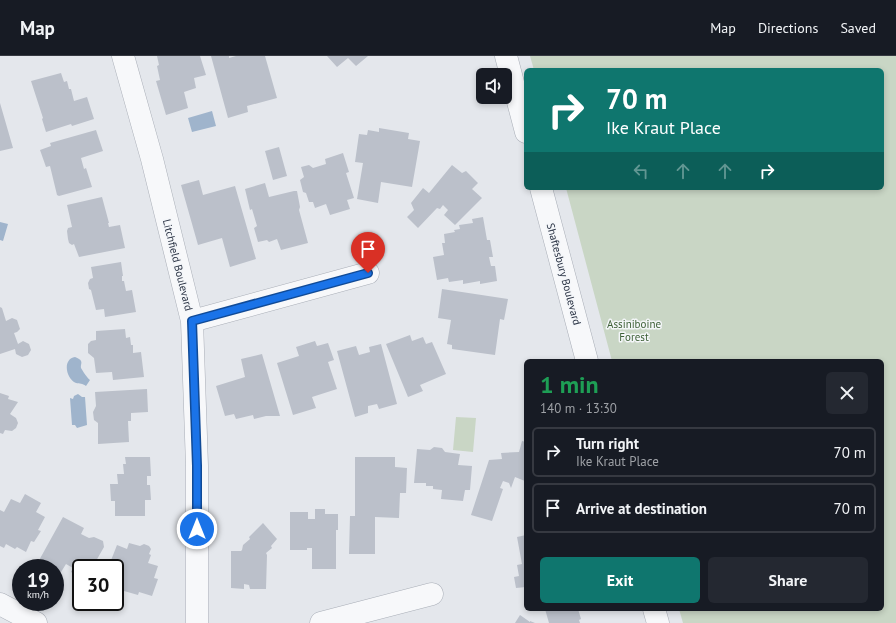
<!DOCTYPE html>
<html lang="en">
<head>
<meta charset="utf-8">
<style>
	:root { --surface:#171b24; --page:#242831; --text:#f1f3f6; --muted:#9ea1a6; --line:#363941; --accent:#0f766e }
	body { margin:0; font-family:"PT Sans",sans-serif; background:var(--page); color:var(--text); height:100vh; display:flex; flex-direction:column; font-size:15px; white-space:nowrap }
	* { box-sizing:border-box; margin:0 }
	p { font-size:13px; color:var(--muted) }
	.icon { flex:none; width:22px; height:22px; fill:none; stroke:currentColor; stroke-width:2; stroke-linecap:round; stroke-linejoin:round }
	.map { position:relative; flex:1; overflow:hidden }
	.side { position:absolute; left:524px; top:303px; width:360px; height:252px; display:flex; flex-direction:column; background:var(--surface); border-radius:6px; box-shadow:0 2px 6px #0003 }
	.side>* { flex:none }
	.top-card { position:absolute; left:524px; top:12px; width:360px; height:122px; border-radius:6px; box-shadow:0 2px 6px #0003; background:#0f766e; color:#fff; overflow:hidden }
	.tools { position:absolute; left:476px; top:12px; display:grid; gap:8px }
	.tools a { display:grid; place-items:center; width:36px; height:36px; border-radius:6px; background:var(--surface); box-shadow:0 2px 6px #0003; font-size:20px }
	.speed { position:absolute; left:12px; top:503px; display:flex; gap:8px; font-size:20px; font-weight:700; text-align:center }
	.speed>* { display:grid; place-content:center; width:52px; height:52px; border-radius:50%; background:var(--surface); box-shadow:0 2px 6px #0003; line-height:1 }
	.speed small { font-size:10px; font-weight:400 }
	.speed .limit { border:2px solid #111; border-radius:6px; background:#fff; color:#111 }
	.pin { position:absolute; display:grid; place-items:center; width:34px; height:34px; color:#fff; margin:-41px -17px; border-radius:50% 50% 50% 0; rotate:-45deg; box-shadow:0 0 4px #0007 }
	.pin .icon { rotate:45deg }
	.me { position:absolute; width:44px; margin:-22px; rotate:0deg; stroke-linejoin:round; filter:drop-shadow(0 0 3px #0008) }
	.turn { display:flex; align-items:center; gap:14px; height:84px; padding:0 16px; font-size:18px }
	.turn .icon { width:52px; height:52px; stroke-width:2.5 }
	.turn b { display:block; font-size:28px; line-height:34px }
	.lanes { display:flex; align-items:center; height:38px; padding:0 16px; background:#0003; justify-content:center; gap:20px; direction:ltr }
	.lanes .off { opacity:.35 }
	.round { display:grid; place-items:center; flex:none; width:42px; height:42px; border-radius:6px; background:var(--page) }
	.headline { display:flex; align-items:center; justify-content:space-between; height:68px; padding:0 16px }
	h1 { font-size:24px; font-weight:600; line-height:30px; color:#1e9e55 }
	.cta { display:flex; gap:8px; margin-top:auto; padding:8px 16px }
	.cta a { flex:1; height:46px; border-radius:6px; background:var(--accent); color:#fff; font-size:16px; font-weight:600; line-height:46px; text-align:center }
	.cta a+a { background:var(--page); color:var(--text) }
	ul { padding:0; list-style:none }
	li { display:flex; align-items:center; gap:12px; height:50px; margin:0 8px 6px; padding:0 8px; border:2px solid var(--line); border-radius:6px }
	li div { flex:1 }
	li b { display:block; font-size:15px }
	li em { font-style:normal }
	header { display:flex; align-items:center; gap:24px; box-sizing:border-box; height:56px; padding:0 20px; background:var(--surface); border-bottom:1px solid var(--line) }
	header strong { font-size:19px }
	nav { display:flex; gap:22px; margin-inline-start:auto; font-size:14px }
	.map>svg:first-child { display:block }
	.green { fill:#c9d6c5 }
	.water { fill:#9fb4cc }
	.building { fill:#bbc0ca }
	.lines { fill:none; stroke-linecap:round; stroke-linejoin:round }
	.minor-casing { stroke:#a9aeb7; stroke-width:23 }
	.minor { stroke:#f7f8fa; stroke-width:22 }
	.route-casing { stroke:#114b97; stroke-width:10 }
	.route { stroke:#1a73e8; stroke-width:7 }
	.labels { text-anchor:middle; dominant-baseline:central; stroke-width:3; stroke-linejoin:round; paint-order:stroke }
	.street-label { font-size:11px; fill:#2b3445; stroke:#f4f6f9 }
	.park-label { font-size:11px; fill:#3f6138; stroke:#f4f6f9 }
</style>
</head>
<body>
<header>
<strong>Map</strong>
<nav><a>Map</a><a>Directions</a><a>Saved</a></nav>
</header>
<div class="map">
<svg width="896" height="567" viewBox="0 0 896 567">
	<rect width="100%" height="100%" fill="#e4e7ec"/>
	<path class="green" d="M530 0H896V567H683L679 553H882V305H612L566 132H882V14H534Z
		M456 361 476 362 473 396 453 394Z"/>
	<path class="water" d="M212 55 216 70 192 76 188 62Z
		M0 166 8 168 3 185 0 184Z
		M75 301C85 305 80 307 81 312 82 314 88 323 90 324L86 330C82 327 80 328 76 327 66 323 62 303 75 301Z
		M78 338 82 341H85L87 369 77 372 75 369H72L70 342 73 343 74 340Z"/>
	<path class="building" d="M157 0H200L206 19 194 22 196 32 184 36 188 52 166 59 156 25 160 24 157 10 159 9Z
		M211 0H229V2L236 0H265L277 42 247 50 248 56 228 62Z
		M327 0H368L356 10 348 2 337 11Z
		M61 17 64 26 67 25 69 33H71L74 45 87 41 94 63 72 70 71 68 46 76 42 63 43 62 31 25Z
		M0 47 13 92 0 95Z
		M379 72 409 77 408 83 420 85 412 131 381 126 378 147 357 143 363 107 355 106 359 78 367 79 368 74 379 76Z
		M96 74 103 95 81 102 84 113 86 112 92 131 59 140 57 139 50 110 46 111 40 94 51 90 50 87Z
		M279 91 287 120 273 124 265 95Z
		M343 97 349 116 346 117 354 142 347 144 350 153 330 159 326 148 315 152 313 146H309L306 137 303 136 300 124 304 121 301 111 309 109 313 112 326 108 325 103Z
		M452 109 462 117 466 115 478 127 472 133 482 142 455 169 444 159 448 154 443 149 440 153 437 152 418 172 407 161 414 154 411 147 423 132 429 137Z
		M199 124 203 139 235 130 256 203 230 211 222 182 198 189 181 129Z
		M265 127 269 141 294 135H297L300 151 299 154 308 187 281 194 277 183 269 186 267 184 258 186 254 172 257 170 252 153 250 154 245 133Z
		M102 141 109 167H108L109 171 120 169 125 192 79 201 74 188 72 189 69 187 68 183 67 175 68 172 72 171 67 149Z
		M483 161 487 184H490L493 201H489L491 210H495L497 225 480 228V225L463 228V224L449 226 448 222 437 224 433 201 444 199 442 187H445L444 178 455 176 454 174 460 173 459 169 473 167 472 163Z
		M121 206 123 220H122V225H124L126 235 132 234 136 256 105 261 104 253 96 254 91 234 89 233 88 227 90 223 93 222 91 211Z
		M442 233 508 243 504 264 500 263 495 299 452 293V289L447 288 451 264 438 262Z
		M0 251 2 252 6 265 12 262 17 264 20 273 17 276 14 277 18 288 23 285 29 288 31 294 28 299 22 301 16 298 15 293 0 298Z
		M125 273 126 282 130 281 131 289H133V297L141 296 144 321 113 324 112 316 96 317 94 302 88 297V288L91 285 96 284V275Z
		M410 279 412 285 423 281 426 288 432 286 446 318 420 329 423 335 408 341 386 288Z
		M315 285 317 290 328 287 334 304 328 306 337 333 312 341 316 352 293 359 277 307 299 300 296 291Z
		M381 288 397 348 379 353 377 348 368 350V357L355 361 337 295 356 290 359 299 370 296 369 291Z
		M262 298 280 360H266L254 363 253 359 236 363 234 358 225 360 216 330 245 321 241 303Z
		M147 333 148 356 131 357V365H128L129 386 98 388V367L94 364 93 356 96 350 95 336Z
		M0 337 9 340 8 343 18 346 10 358 16 362 18 367 16 372 12 375 5 374 3 378 0 377Z
		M522 385 526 386 525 425 515 421 511 432 509 427 503 425 500 432 503 433 492 465 471 459 489 404 502 403 501 397 519 396Z
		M434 391 442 392 445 396 460 398 458 409 472 410 470 434H465L463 445 441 443 442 434 433 433V430H426V427H414L417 393 430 394Z
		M125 401H150L151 420H147V429H150L151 444H145V460H115V445H111L110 428H118L117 418H124L123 408H126Z
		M355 401H395V411L407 412 406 437H400L399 462 375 461V498H349L350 460H355Z
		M25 438 41 447 36 456 45 461 38 474 41 475 34 486 31 485 26 496 17 491 15 493 6 488 4 492 0 490V454L4 456 11 443 20 447Z
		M315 453H325V458H338V474H336V513H312V492H307V494H290V456H308V463H315Z
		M63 461 84 472 81 478 89 482 94 481 103 485 104 491 92 512H81V522L71 516 73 512 66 508 58 521 55 519V512H43L37 508Z
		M263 467 277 483 271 490 272 492 266 497 267 499 266 533H250L249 529 244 528V533L231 532V495H241L242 494 243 489 250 483 249 481Z
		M526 479V531L516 532 514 521 519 520 517 509 522 508 517 481Z
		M129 487 140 490 144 488 149 490 151 493 149 498 151 499 148 507 158 510 154 522 158 523 152 540 139 536 138 539 124 535 122 542 115 540V512H108L117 489 127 493Z
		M545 553H578L581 563 579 564 580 567H549Z
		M520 559 530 566V565L535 567H515Z"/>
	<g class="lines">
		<g class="minor-casing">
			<path id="minor" d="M123 0 152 103 192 265 197 410V567
				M506 0 526 76
				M541 132 587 305
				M192 265 368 217
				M0 548 36 567
				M654 553 658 567
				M321 567 432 538"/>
		</g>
		<use href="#minor" class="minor"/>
	</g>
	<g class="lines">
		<g class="route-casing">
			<path id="route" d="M197 473V410L192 265 368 217"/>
		</g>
		<use href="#route" class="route"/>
	</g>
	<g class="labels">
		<g class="street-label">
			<text transform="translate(178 209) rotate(76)">Litchfield Boulevard</text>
			<text transform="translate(564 218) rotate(75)">Shaftesbury Boulevard</text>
		</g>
		<g class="park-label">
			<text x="634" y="268">Assiniboine<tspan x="634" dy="13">Forest</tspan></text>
		</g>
	</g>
</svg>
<div class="tools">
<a><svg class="icon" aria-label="sound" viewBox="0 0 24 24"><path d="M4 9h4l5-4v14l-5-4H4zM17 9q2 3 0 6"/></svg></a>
</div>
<div class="speed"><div>19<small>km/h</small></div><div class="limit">30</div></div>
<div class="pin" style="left:368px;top:217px;background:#d93025"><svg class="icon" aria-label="arrive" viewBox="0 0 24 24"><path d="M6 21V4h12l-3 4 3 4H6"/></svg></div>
<svg class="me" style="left:197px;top:473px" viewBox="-20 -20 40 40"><circle r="17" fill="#1a73e8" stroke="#fff" stroke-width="3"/><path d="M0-11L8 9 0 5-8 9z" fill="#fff"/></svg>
<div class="top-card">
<div class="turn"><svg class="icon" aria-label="right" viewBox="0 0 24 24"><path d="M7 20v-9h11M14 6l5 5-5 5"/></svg><div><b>70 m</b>Ike Kraut Place</div></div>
<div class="lanes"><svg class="icon off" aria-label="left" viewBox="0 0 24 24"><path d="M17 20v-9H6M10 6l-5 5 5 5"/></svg><svg class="icon off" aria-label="ahead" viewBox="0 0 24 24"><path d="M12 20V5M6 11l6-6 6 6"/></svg><svg class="icon off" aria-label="ahead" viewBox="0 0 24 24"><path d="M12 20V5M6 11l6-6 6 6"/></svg><svg class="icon" aria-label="right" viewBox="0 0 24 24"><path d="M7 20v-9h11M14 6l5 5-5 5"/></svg></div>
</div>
<section class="side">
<div class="headline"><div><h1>1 min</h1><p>140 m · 13:30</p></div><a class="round"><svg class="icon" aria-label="close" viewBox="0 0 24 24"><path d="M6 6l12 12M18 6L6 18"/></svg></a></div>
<ul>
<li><svg class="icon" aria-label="right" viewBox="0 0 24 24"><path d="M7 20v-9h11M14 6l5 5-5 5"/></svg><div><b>Turn right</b><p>Ike Kraut Place</p></div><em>70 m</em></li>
<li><svg class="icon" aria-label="arrive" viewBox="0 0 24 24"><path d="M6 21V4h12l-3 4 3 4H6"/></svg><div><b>Arrive at destination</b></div><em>70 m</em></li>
</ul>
<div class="cta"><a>Exit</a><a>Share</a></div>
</section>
</div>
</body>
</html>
